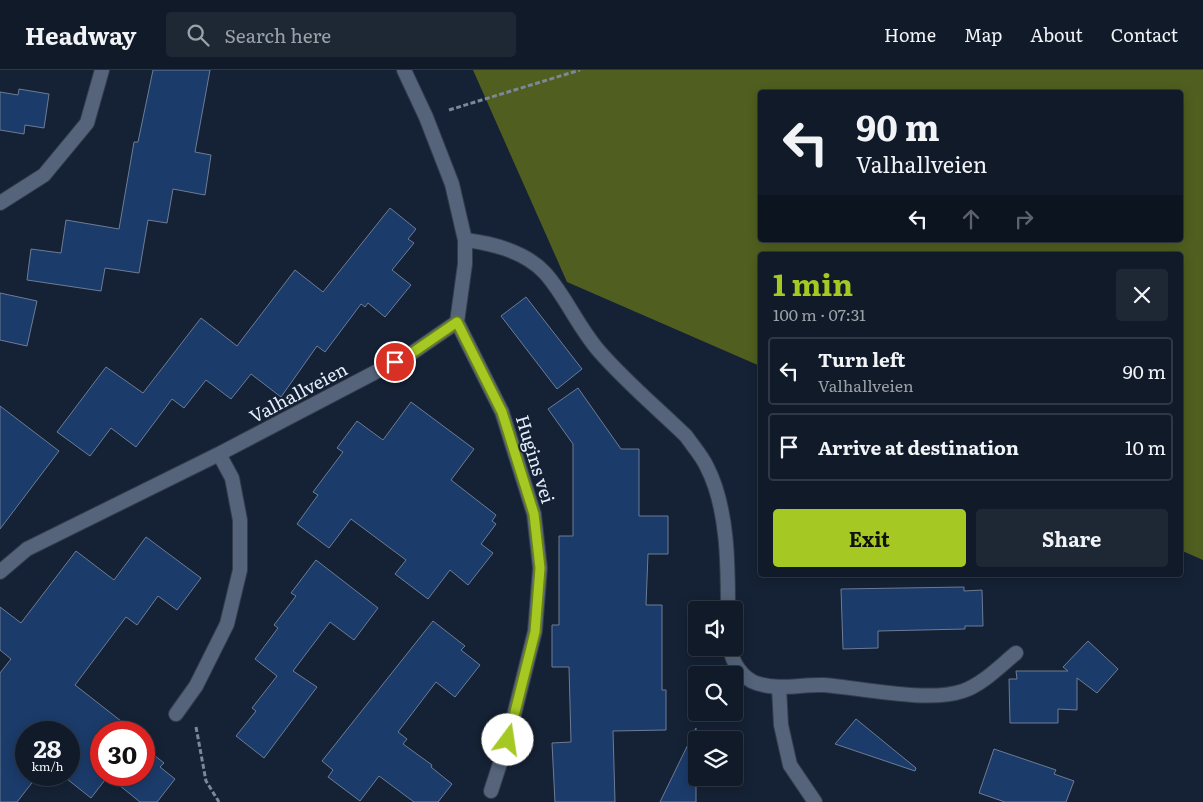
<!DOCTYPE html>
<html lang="en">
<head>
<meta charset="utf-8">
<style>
	:root { --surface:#101a28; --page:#1e2734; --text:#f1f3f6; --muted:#9ca1a8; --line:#303845; --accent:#a5c822 }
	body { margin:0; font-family:Literata,serif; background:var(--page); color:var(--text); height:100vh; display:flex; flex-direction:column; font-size:19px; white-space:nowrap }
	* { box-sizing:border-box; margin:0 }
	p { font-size:16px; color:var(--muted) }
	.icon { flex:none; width:28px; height:28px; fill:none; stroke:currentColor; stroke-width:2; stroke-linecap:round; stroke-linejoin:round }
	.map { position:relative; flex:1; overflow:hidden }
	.sheet { position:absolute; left:758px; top:182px; width:425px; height:325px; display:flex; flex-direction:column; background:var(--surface); border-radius:5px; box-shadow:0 2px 12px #0003,0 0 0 1px var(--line) }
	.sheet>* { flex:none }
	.guide { position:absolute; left:758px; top:20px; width:425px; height:152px; border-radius:5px; box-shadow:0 2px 12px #0003,0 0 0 1px var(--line); background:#101a28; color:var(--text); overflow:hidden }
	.fabs { position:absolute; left:688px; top:531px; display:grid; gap:10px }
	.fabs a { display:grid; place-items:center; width:55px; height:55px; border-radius:5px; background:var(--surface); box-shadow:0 2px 12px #0003,0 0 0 1px var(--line); font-size:25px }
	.speed { position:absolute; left:15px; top:651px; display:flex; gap:10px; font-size:25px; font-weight:700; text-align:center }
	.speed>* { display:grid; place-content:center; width:65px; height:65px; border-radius:50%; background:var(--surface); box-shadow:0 2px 12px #0003,0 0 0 1px var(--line); line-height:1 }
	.speed small { font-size:12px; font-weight:400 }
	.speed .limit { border:8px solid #d22; background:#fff; color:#111 }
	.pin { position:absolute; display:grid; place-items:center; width:42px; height:42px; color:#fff; margin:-21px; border:2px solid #fff; border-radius:50%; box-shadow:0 1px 5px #0007 }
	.me { position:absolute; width:55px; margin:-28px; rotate:14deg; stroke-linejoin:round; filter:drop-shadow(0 0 4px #0008) }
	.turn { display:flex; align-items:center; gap:18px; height:105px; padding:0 15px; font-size:22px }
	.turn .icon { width:65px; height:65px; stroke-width:2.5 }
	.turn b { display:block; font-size:35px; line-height:42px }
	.lanes { display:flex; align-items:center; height:48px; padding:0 15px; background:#0003; justify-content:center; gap:25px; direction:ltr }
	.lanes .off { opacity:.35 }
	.round { display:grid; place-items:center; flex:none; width:52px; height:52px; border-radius:5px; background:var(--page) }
	.headline { display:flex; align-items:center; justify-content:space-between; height:85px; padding:0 15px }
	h1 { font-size:30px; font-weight:700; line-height:38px; color:var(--accent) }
	.button { display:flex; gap:10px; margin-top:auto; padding:10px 15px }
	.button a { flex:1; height:58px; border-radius:5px; background:var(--accent); color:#111; font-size:20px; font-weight:700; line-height:58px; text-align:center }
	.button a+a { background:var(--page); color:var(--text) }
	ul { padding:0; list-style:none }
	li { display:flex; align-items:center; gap:15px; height:68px; margin:0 10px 8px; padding:0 5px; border:2px solid var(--line); border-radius:5px }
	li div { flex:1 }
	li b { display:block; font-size:19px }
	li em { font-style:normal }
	header { display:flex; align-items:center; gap:30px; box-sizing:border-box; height:70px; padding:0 25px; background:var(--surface); border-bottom:1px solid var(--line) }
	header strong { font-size:24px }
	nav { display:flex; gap:28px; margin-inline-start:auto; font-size:18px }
	.search { width:350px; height:45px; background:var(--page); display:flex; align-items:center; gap:12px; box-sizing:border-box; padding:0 18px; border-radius:5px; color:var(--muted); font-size:19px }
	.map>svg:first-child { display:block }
	.forest { fill:#505f1f; fill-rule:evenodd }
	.building { fill:#1b3b6a; stroke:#6d7c94 }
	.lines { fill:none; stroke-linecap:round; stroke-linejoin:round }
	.service-casing { stroke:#343d4d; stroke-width:16 }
	.minor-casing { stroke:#343d4d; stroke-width:16 }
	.path { stroke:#7c8797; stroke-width:3; stroke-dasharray:5 2.5; stroke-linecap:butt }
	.service { stroke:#55647b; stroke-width:14 }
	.minor { stroke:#55647b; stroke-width:14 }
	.route-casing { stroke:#6b8216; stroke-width:12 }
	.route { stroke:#a5c822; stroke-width:9 }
	.labels { text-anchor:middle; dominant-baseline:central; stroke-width:4; stroke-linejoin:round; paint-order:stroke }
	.street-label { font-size:18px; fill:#e5eefb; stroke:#152235 }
</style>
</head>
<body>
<header>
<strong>Headway</strong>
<div class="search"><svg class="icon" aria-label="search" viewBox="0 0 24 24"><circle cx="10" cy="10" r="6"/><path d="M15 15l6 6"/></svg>Search here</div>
<nav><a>Home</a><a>Map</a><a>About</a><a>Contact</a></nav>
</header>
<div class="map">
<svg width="1203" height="732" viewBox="0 0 1203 732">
	<rect width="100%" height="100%" fill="#152235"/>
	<path class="forest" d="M473 0H1203V490L1180 480V185H760V296L567 212ZM760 22H1180V170H760Z"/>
	<path class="building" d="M153 0H210L195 82 211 85 205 125 173 119 167 153 148 150 139 203 105 198 101 221 27 210 31 179 61 183 66 150 119 159 134 72H138Z
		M19 19 49 24 44 58 25 55 24 64 0 60V22L18 25Z
		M390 138 416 159 408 169 414 173 392 200 411 215 385 247 368 233 365 237 361 234 325 282 317 276 281 327 251 304 231 329 206 310 184 338 172 329 136 377 111 358 90 386 57 362 106 297 143 323 201 248 237 276 295 200 323 222Z
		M0 223 37 231 27 276 0 270Z
		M526 227 582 299 557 319 501 246Z
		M578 318 621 379H639V446H668V484H648L646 535H662V620H666V660L613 661 615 732H555L552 673 571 672 569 597H552V555H559V466H573V374L548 339Z
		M411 332 474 379 451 410 496 445 492 451 496 454 481 474 493 483 468 515 450 500 428 529 395 504 406 490 351 449 329 478 297 454 318 425 313 422 343 382 337 378 357 351 383 370Z
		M0 336 59 381 0 459Z
		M146 467 201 508 177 540 158 526 137 555 126 547 75 615 135 662H101V705H144V677L164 693 160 697 175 709 157 732H140L108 706 91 728 62 705H69V662H26V705H38L17 732H0V603L11 589 0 580V537L21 553 76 481 114 510Z
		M316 490 378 538 354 570 330 552 293 601 317 617 264 688 236 666 256 641 252 638 277 606 255 589 278 558 274 555 296 526 291 523Z
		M964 517V521L982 520 983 556H965V559L878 561V578L843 579 841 519Z
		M433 551 465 576 461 580 480 595 455 627 436 612 398 662 407 669 403 674 432 695 431 697 452 714 438 732H414L379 706 360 731 328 707 333 700 322 691Z
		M1088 571 1118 599 1097 623 1077 608V640L1058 639V653H1010L1009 609H1017L1016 601H1068L1063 597Z
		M856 649 916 698 915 701 835 674Z
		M696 658V732H660Z
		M994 679 1056 700 1054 704 1074 711 1066 732H1005L979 723Z"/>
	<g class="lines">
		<g class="service-casing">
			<path id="service" d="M465 170C492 173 526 182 545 203 565 225 578 257 599 281 625 311 657 338 686 366 693 376 702 386 707 397 728 438 728 495 728 540
				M730 578C732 592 742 608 756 613 780 621 800 614 824 615 862 618 928 633 963 621 983 614 1000 596 1016 583"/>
		</g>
		<g class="minor-casing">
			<path id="minor" d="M0 133 44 105 87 53 102 0
				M457 252 502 342 534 444 540 498 535 561 508 669 491 721
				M0 502 27 479 219 384 412 283 457 252 465 194V170L452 114 426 47 404 0
				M779 618 781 655 790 695 815 732
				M176 644 196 616 227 554 240 500V450L232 408 219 384"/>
		</g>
		<path class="path" d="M449 40 580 0
			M196 657 206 711 219 732"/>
		<use href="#service" class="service"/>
		<use href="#minor" class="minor"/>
	</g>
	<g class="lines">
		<g class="route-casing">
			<path id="route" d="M395 292 412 283 457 252 502 342 534 444 540 498 535 562 508 670"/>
		</g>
		<use href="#route" class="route"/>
	</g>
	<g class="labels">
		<g class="street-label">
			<text transform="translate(298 322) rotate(-28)">Valhallveien</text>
			<text transform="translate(536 389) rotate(73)">Hugins vei</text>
		</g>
	</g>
</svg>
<div class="fabs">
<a><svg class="icon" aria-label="sound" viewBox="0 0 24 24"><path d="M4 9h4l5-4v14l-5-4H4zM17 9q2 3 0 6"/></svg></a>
<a><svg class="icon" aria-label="search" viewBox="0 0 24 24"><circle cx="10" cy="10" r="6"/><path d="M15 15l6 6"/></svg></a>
<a><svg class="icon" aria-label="layers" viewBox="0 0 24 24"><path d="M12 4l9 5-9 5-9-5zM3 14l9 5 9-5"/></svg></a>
</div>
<div class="speed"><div>28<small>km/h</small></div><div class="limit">30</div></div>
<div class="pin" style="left:395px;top:292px;background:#d93025"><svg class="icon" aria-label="arrive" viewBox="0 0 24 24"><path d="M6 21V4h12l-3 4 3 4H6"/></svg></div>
<svg class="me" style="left:508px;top:670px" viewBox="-20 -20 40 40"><circle r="19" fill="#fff"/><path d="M0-13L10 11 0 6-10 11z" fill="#a5c822"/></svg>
<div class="guide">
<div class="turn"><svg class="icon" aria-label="left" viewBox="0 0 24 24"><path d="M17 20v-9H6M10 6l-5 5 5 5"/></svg><div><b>90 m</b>Valhallveien</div></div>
<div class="lanes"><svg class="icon" aria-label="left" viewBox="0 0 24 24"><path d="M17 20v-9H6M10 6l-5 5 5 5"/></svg><svg class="icon off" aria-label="ahead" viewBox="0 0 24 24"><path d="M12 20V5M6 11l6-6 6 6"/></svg><svg class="icon off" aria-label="right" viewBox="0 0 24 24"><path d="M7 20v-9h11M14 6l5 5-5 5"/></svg></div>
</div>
<section class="sheet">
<div class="headline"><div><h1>1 min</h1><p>100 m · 07:31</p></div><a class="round"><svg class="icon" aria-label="close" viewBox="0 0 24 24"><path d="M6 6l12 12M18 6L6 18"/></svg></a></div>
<ul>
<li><svg class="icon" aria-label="left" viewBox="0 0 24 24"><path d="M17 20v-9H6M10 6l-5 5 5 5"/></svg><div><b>Turn left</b><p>Valhallveien</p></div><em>90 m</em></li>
<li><svg class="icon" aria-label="arrive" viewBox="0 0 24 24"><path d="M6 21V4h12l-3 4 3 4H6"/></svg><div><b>Arrive at destination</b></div><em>10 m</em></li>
</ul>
<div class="button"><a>Exit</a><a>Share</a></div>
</section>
</div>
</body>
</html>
